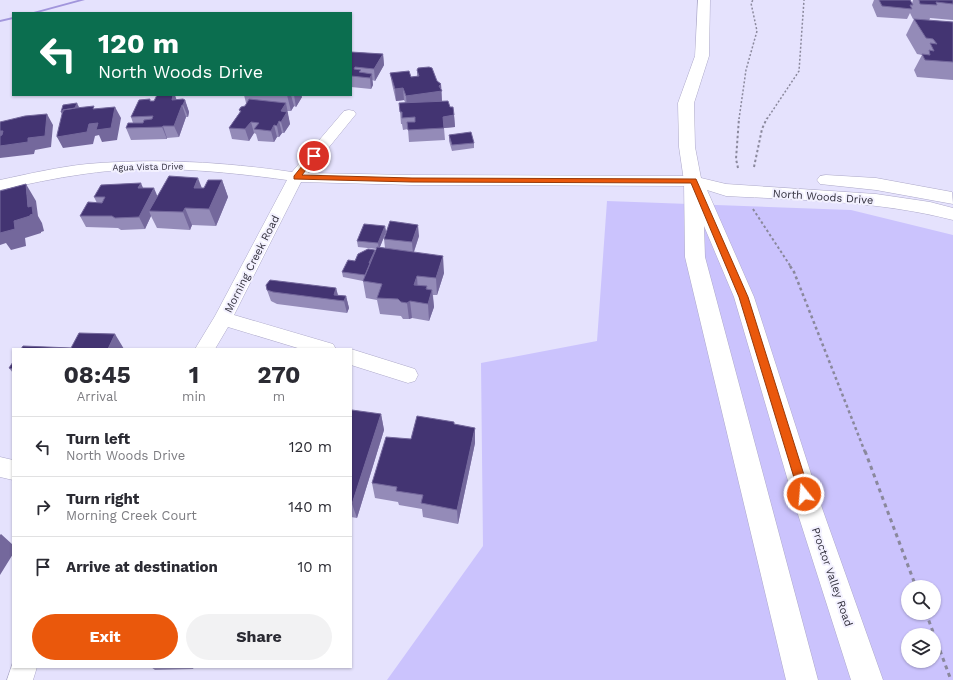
<!DOCTYPE html>
<html lang="en">
<head>
<meta charset="utf-8">
<style>
	:root { --surface:#fff; --page:#f2f2f3; --text:#2b2b33; --muted:#7c7c81; --line:#e1e1e2; --accent:#ea580c }
	body { margin:0; font-family:"Work Sans",sans-serif; background:var(--page); color:var(--text); height:100vh; display:flex; flex-direction:column; font-size:15px; white-space:nowrap }
	* { box-sizing:border-box; margin:0 }
	p { font-size:13px; color:var(--muted) }
	.icon { flex:none; width:22px; height:22px; fill:none; stroke:currentColor; stroke-width:2; stroke-linecap:round; stroke-linejoin:round }
	.map { position:relative; flex:1; overflow:hidden }
	.sheet { position:absolute; left:12px; top:348px; width:340px; height:320px; display:flex; flex-direction:column; background:var(--surface); border-radius:0px; box-shadow:0 1px 3px #0004 }
	.sheet>* { flex:none }
	.guide { position:absolute; left:12px; top:12px; width:340px; height:84px; border-radius:0px; box-shadow:0 1px 3px #0004; background:#0b6e4f; color:#fff; overflow:hidden }
	.buttons { position:absolute; left:901px; top:580px; display:grid; gap:8px }
	.buttons a { display:grid; place-items:center; width:40px; height:40px; border-radius:50%; background:var(--surface); box-shadow:0 1px 3px #0004; font-size:20px }
	.pin { position:absolute; display:grid; place-items:center; width:34px; height:34px; color:#fff; margin:-17px; border:2px solid #fff; border-radius:50%; box-shadow:0 1px 4px #0007 }
	.me { position:absolute; width:44px; margin:-22px; rotate:343deg; stroke-linejoin:round; filter:drop-shadow(0 0 3px #0008) }
	.turn { display:flex; align-items:center; gap:14px; height:84px; padding:0 20px; font-size:18px }
	.turn .icon { width:52px; height:52px; stroke-width:2.5 }
	.turn b { display:block; font-size:28px; line-height:34px }
	.eta { display:flex; justify-content:space-evenly; align-items:center; height:68px; text-align:center }
	.eta b { font-size:24px; font-weight:700; line-height:28px }
	.cta { display:flex; gap:8px; margin-top:auto; padding:8px 20px }
	.cta a { flex:1; height:46px; border-radius:24px; background:var(--accent); color:#fff; font-size:16px; font-weight:700; line-height:46px; text-align:center }
	.cta a+a { background:var(--page); color:var(--text) }
	ul { padding:0; list-style:none }
	li { display:flex; align-items:center; gap:12px; height:60px; padding:0 20px; border-top:1px solid var(--line) }
	li div { flex:1 }
	li b { display:block; font-size:15px }
	li em { font-style:normal }
	.map>svg:first-child { display:block }
	.green { fill:#cbc3fd; fill-rule:evenodd }
	.lines { fill:none; stroke-linecap:round; stroke-linejoin:round }
	.stream { fill:#a296dc; fill-rule:evenodd }
	.street-casing { stroke:#ada9c9; stroke-width:1 }
	.secondary-casing { stroke:#ada9c9; stroke-width:1 }
	.path-far3 { stroke:#8a889c; stroke-width:1.5; stroke-dasharray:2 2; stroke-linecap:butt }
	.path-far2 { stroke:#8a889c; stroke-width:2; stroke-dasharray:2.5 2.5; stroke-linecap:butt }
	.path-far1 { stroke:#8a889c; stroke-width:2.5; stroke-dasharray:3 3; stroke-linecap:butt }
	.path { stroke:#8a889c; stroke-width:3; stroke-dasharray:4 4; stroke-linecap:butt }
	.street { fill:#fff; fill-rule:evenodd }
	.secondary { fill:#fff; fill-rule:evenodd }
	.wall { fill:#948bb8 }
	.shaded-wall { fill:#74689c }
	.building { fill:#433472; stroke:#74689c }
	.route { fill:#ea580c; stroke:#983908 }
	.labels { text-anchor:middle; dominant-baseline:central; stroke-width:4; stroke-linejoin:round; paint-order:stroke }
	.far-street-label { font-size:9px; fill:#302e3b; stroke:#f3f1ff }
	.street-label { font-size:11px; fill:#302e3b; stroke:#f3f1ff }
</style>
</head>
<body>
<div class="map">
<svg width="953" height="680" viewBox="0 0 953 680">
	<rect width="100%" height="100%" fill="#e5e2fd"/>
	<path class="green" d="M607 201 851 210 953 235V680H387L483 546 481 363 597 341ZM908 587H934V613H908ZM908 635H934V661H908Z"/>
	<g class="lines">
		<path class="stream" d="M78 0H85L37 13H30Z
			M13 17V19L0 22V20Z"/>
		<g class="street-casing">
			<path id="street" d="M349 110 354 111 356 114 308 173 412 175 693 176 698 178 701 181 698 184 693 186 412 185 301 182 234 315 333 344 336 349H301L228 327 215 349H195L215 316 287 180C220 171 151 164 84 174 55 178 28 184 0 190V180C28 174 58 167 87 164 156 158 223 162 292 172L344 111Z
				M351 349 415 369 418 375 415 381 408 383 351 365Z
				M0 457 13 460V480L0 477Z
				M13 662V667H37L33 680H7Z"/>
		</g>
		<g class="secondary-casing">
			<path id="secondary" d="M698 0H710L709 56 694 103 695 147 701 178 726 184 876 194 930 202 953 208V220C879 201 802 200 726 196L707 190 754 297 822 508 883 680H851L796 508 734 297 704 226 705 257 818 680H786L685 257 684 181 679 147 678 103 695 56Z
				M826 175 876 178 952 192 953 204 876 190 820 184 817 180 820 176Z"/>
		</g>
		<path class="path-far3" d="M739 119 746 70 757 31 751 3 753 0
			M767 119 799 71 804 0"/>
		<path class="path-far2" d="M754 167 762 129 767 118
			M738 168 736 159 739 118
			M753 209 791 267"/>
		<path class="path-far1" d="M790 266 794 272 865 452"/>
		<path class="path" d="M865 451 916 587
			M926 613 951 680"/>
		<use href="#street" class="street"/>
		<use href="#secondary" class="secondary"/>
	</g>
	<path class="wall" d="M874 0H910L912 3 913 0H953V20L930 18 929 21 953 22V80L917 77 914 70 922 55 917 54 906 35 914 19H913L910 13 907 19 877 17 872 5Z
		M351 52 383 54 384 65 375 81 372 80 373 85 371 89 351 87Z
		M417 70 437 81 441 84 442 101 450 107 454 115 455 127 444 128 445 140 409 142 408 129 403 130 402 124H401L400 112 405 102 404 100 396 101 392 84 390 73 411 77 417 76Z
		M244 95H301L302 97 296 107 294 106 291 111H287L290 124 284 133H282L279 137H277L274 142 258 141 256 134 254 133 249 141 232 139 229 128 240 112 239 110 245 106 247 103H246Z
		M177 100H185L189 112 188 117H186L179 137 167 138V139L131 140 126 128 133 123 131 117 151 101Z
		M449 135 474 143V148L452 151 449 141Z
		M222 180 228 197 216 226 192 225 190 230 157 228 151 216 145 229 121 230 118 228 86 227 80 216 97 203 94 197 143 188 157 196 204 188Z
		M385 226 386 232 380 247 385 248 384 239 419 236 414 252 444 273 437 295H433L434 307 429 321 412 318 409 319H403L401 316 380 314 377 300 366 298 363 281 343 277 342 272 355 261 375 250V253L377 249 358 247 357 241Z
		M336 288 338 295 346 296 349 308 347 313 277 304 271 301 267 290Z
		M13 362V373L9 368Z
		M351 413 381 414 384 430 357 518 351 517Z
		M454 424 475 443 458 524 423 517 422 509 399 505 398 502 375 498 372 483 411 439Z
		M151 667H194L193 669 155 670Z"/>
	<path class="shaded-wall" d="M383 54 384 65 375 81 374 69Z
		M372 74 373 85 371 89 370 78Z
		M441 84 442 103 407 108 406 96 439 86Z
		M403 88 404 100 396 101 395 89Z
		M173 95H175L178 104 172 100Z
		M287 95H291L294 106 291 111Z
		M294 95H301L302 97 296 107Z
		M185 100 189 112 188 117 183 105Z
		M77 103 80 109 64 118 61 112Z
		M286 103 290 124 284 133 281 122V111Z
		M182 105 186 117 179 137 174 126Z
		M115 107 121 118 117 140 102 142 99 135 95 136 93 144 63 148 57 137 89 124Z
		M47 114 53 125 51 147 35 150 34 154 0 158V146L28 138Z
		M454 115 455 127 444 128 443 117Z
		M279 121 282 133 279 137 277 126Z
		M251 122 254 133 249 141 245 129Z
		M274 125 277 137 274 142 271 131Z
		M163 126 167 138V139L162 127Z
		M0 131H3L10 143 0 144Z
		M198 178 205 196 194 188Z
		M222 180 228 197 216 226 209 209Z
		M141 183 146 195 138 188Z
		M26 184 36 201 38 216 42 223 44 231 41 232V233L25 238 26 246 11 250 6 243 0 245V227L14 221 28 207Z
		M154 188 159 200 149 211 151 216 145 229 139 217Z
		M185 208 192 225 190 230 183 212Z
		M418 225 419 236 413 254 412 242Z
		M385 226 386 232 379 249 378 243Z
		M375 250V256L366 281 365 275 369 263Z
		M443 256 444 273 437 295 436 278Z
		M417 276 418 293 414 285Z
		M427 286 428 303 432 290 434 307 429 321 428 304 426 289Z
		M336 288 339 300 334 295Z
		M346 296 349 308 347 313 344 301Z
		M410 301 412 318 409 319 407 303Z
		M115 334 124 349H108Z
		M381 414 384 430 357 518 352 504Z
		M475 428V443L458 524 457 510Z
		M1 534 13 545V554L0 575V535Z"/>
	<path class="building" d="M879 0H910L913 5H910L912 9 882 6Z
		M919 0H953V4L936 2 937 5 920 4Z
		M914 19 953 22V62L925 60 922 54 930 55 929 50 934 51 930 43 937 44 933 39 926 38Z
		M351 52 383 54 374 69 355 67 354 69 361 70 359 72 372 74 370 78 351 76Z
		M429 67 432 68 437 81 441 84 439 86 442 91 406 96 403 88 395 89 390 73 409 71 411 77 419 76 417 70 418 68Z
		M157 95H173L172 100 183 99 185 100 183 105H182L174 126H163L162 127 126 128 128 123H143L144 120 152 119 153 116 131 117 139 100 150 99V101H154Z
		M249 99 286 103 281 111 287 112 281 122 279 121 277 126 274 125 271 131 254 129 259 123 251 122 245 129 229 128 241 111 239 110 241 107 245 106Z
		M448 101 450 107H453L454 115 443 117 444 128 408 130 407 122H415V117L402 118V112H400L399 103Z
		M77 103 75 108 63 110V112H61L63 105Z
		M94 106 93 109 115 107 111 128 96 130 98 123 89 124 87 132 57 137V135L63 110 76 108Z
		M47 114 45 136 28 138V142L0 146V136L2 135 3 131H0V122L25 116Z
		M471 132 474 143 452 145 449 135Z
		M169 176 198 178 194 188H204L208 180H222L209 209 185 208 183 212 149 211Z
		M141 183 138 188H154L139 217 115 218 112 216H80L88 202 102 203 105 197H94L101 185Z
		M26 184 28 207 32 206 33 214 30 215V216L14 221 15 229 0 233V191Z
		M390 221 418 225 412 242 384 239Z
		M364 224 385 226 378 243 357 241Z
		M377 247 443 256 436 278 417 276 414 285 427 286 426 289 432 290 428 304 410 301 407 303 401 302 398 299 377 298 382 284 363 281Z
		M368 249 375 250 369 263H370L365 275 342 272 348 260 355 261 358 254Z
		M270 280 336 288 334 295 346 296 344 301 273 292 267 290 266 285Z
		M79 333 115 334 108 349H21L23 346 71 348Z
		M13 362V369L9 368Z
		M352 410 381 414 352 504H351V413Z
		M417 416 454 422V424L475 428 457 510 421 503 423 495 396 491 397 487 372 483 386 437 411 439Z"/>
	<path class="route" d="M314 154 317 156 302 175 412 178 696 179 748 297 810 494 808 498 804 499 801 498 799 494 739 297 691 183 412 182 294 179V176L311 155Z"/>
	<g class="labels">
		<g class="far-street-label">
			<text transform="translate(148 167) rotate(-1)">Agua Vista Drive</text>
		</g>
		<g class="street-label">
			<text transform="translate(823 197) rotate(4)">North Woods Drive</text>
			<text transform="translate(252 264) rotate(-63)">Morning Creek Road</text>
			<text transform="translate(832 577) rotate(71)">Proctor Valley Road</text>
		</g>
	</g>
</svg>
<div class="buttons">
<a><svg class="icon" aria-label="search" viewBox="0 0 24 24"><circle cx="10" cy="10" r="6"/><path d="M15 15l6 6"/></svg></a>
<a><svg class="icon" aria-label="layers" viewBox="0 0 24 24"><path d="M12 4l9 5-9 5-9-5zM3 14l9 5 9-5"/></svg></a>
</div>
<div class="pin" style="left:314px;top:156px;background:#d93025"><svg class="icon" aria-label="arrive" viewBox="0 0 24 24"><path d="M6 21V4h12l-3 4 3 4H6"/></svg></div>
<svg class="me" style="left:804px;top:494px" viewBox="-20 -20 40 40"><circle r="17" fill="#ea580c" stroke="#fff" stroke-width="3"/><path d="M0-11L8 9 0 5-8 9z" fill="#fff"/></svg>
<div class="guide">
<div class="turn"><svg class="icon" aria-label="left" viewBox="0 0 24 24"><path d="M17 20v-9H6M10 6l-5 5 5 5"/></svg><div><b>120 m</b>North Woods Drive</div></div>
</div>
<section class="sheet">
<div class="eta">
<div><b>08:45</b><p>Arrival</p></div>
<div><b>1</b><p>min</p></div>
<div><b>270</b><p>m</p></div>
</div>
<ul>
<li><svg class="icon" aria-label="left" viewBox="0 0 24 24"><path d="M17 20v-9H6M10 6l-5 5 5 5"/></svg><div><b>Turn left</b><p>North Woods Drive</p></div><em>120 m</em></li>
<li><svg class="icon" aria-label="right" viewBox="0 0 24 24"><path d="M7 20v-9h11M14 6l5 5-5 5"/></svg><div><b>Turn right</b><p>Morning Creek Court</p></div><em>140 m</em></li>
<li><svg class="icon" aria-label="arrive" viewBox="0 0 24 24"><path d="M6 21V4h12l-3 4 3 4H6"/></svg><div><b>Arrive at destination</b></div><em>10 m</em></li>
</ul>
<div class="cta"><a>Exit</a><a>Share</a></div>
</section>
</div>
</body>
</html>
